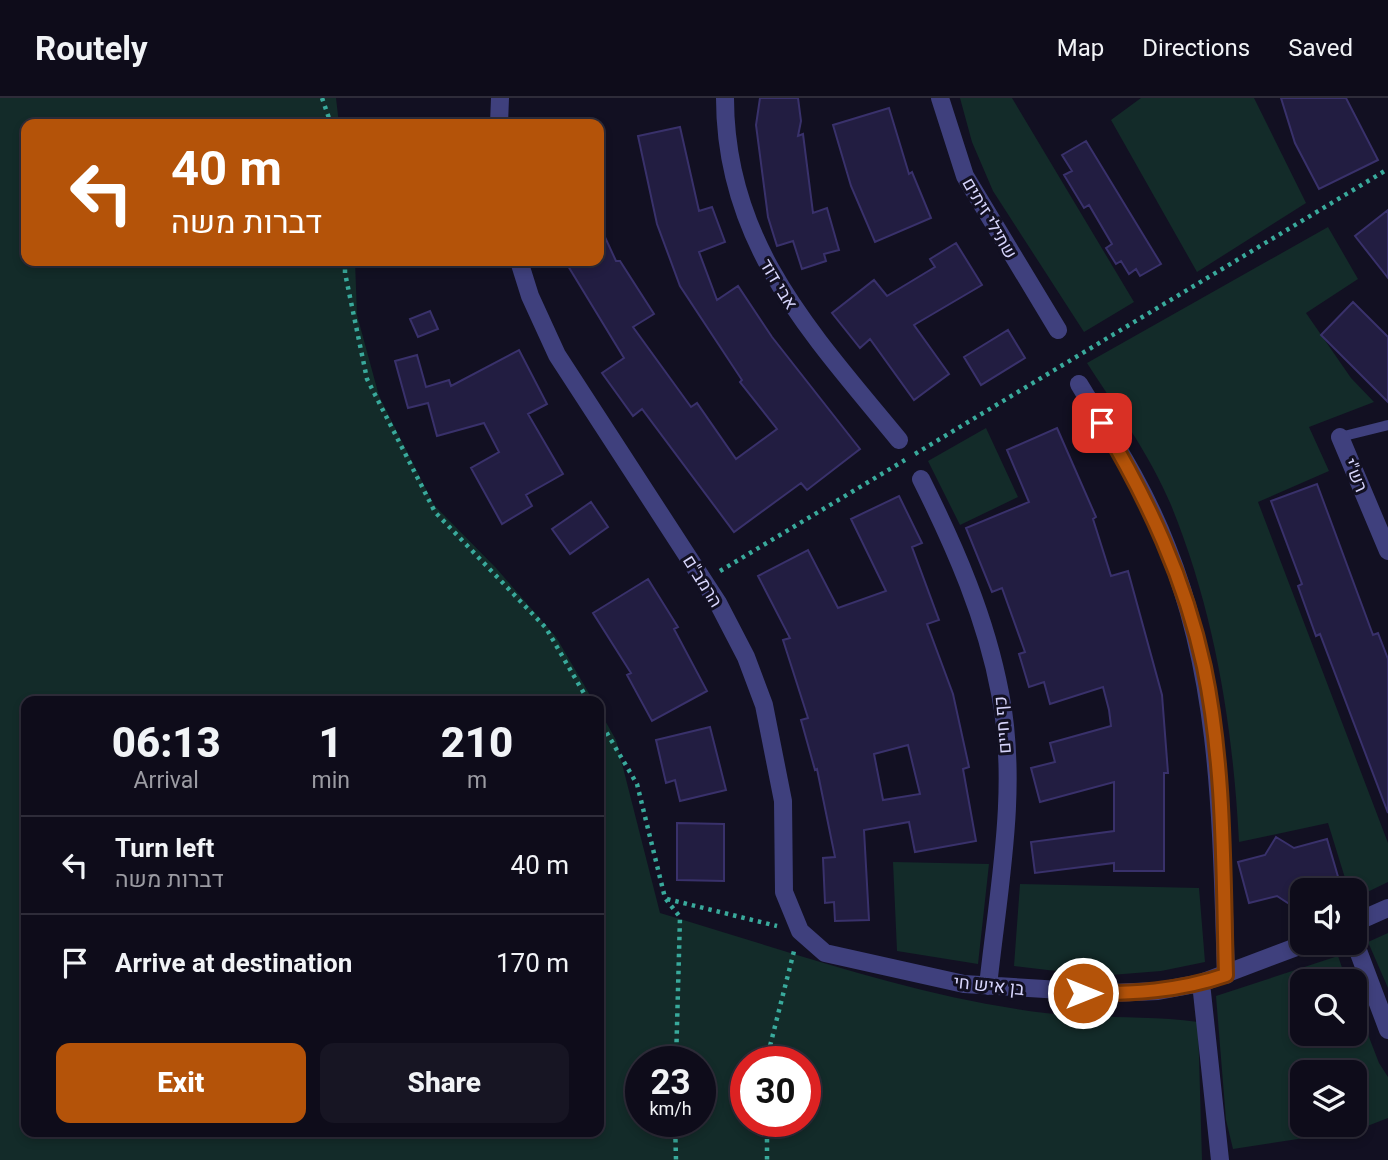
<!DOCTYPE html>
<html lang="en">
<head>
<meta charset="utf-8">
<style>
	:root { --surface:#0e0c1a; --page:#171523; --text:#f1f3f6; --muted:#9b9ba2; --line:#2e2c39; --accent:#b45309 }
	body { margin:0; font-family:Roboto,Heebo,sans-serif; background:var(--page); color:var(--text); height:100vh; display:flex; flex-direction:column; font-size:26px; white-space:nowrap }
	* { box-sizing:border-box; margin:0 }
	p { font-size:23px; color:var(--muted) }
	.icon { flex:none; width:38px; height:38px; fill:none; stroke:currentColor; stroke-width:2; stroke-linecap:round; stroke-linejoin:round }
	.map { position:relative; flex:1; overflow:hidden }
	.details { position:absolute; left:21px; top:598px; width:583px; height:441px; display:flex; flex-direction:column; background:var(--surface); border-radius:14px; box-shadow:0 4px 10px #0003,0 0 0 2px var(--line) }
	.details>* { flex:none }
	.hud { position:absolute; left:21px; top:21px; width:583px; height:147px; border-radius:14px; box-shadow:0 4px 10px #0003,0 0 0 2px var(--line); background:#b45309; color:#fff; overflow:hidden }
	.tools { position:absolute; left:1290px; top:780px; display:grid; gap:14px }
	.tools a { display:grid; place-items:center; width:77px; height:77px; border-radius:14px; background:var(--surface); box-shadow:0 4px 10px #0003,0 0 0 2px var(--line); font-size:35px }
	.speed { position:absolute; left:625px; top:948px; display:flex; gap:14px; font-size:35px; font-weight:700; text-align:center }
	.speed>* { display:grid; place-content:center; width:91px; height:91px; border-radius:50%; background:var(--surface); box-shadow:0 4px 10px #0003,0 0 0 2px var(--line); line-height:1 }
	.speed small { font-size:18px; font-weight:400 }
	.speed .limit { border:10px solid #d22; background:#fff; color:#111 }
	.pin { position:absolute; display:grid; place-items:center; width:60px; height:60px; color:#fff; margin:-30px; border-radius:14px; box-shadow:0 4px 10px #0006 }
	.me { position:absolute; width:77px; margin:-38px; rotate:90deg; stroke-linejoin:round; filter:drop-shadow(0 0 5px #0008) }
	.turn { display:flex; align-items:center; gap:24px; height:147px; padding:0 35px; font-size:32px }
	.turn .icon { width:91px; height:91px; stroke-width:2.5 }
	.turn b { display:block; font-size:49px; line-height:60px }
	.eta { display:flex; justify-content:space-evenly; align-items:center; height:119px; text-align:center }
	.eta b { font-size:42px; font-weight:800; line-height:49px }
	.cta { display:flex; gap:14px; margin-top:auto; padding:14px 35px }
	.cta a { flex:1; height:80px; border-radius:14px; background:var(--accent); color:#fff; font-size:28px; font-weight:800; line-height:80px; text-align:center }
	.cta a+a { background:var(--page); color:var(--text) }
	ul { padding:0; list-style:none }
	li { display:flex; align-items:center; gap:21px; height:98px; padding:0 35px; border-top:2px solid var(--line) }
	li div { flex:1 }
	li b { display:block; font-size:26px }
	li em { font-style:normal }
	header { display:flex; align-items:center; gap:42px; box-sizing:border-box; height:98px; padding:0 35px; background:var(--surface); border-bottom:2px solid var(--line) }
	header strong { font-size:33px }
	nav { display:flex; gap:38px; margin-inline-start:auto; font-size:24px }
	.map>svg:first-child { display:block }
	.green { fill:#132b29; fill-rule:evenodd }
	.building { fill:#221d41; stroke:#39316b; stroke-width:2; fill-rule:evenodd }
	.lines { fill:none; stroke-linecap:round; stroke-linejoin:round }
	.path { stroke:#39aa9c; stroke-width:4.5; stroke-dasharray:3.5 5; stroke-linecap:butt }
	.lane { stroke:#3f407d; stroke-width:10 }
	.street { stroke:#3f407d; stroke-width:18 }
	.route-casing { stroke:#753606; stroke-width:18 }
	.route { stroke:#b45309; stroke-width:12 }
	.labels { text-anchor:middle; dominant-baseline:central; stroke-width:6; stroke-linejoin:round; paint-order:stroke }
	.street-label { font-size:18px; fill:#d6d4fb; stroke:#121022 }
</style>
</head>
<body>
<header>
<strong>Routely</strong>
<nav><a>Map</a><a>Directions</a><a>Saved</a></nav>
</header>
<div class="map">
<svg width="1388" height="1062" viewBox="0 0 1388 1062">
	<rect width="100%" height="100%" fill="#121022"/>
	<path class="green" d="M0 0H336L339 26H26V163H355L357 217 379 298 434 407 496 470 556 539 594 604H26V1034H598L599 612 616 642 660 815C786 852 914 899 1045 915 1096 921 1147 917 1198 924L1202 1062H0ZM640 964H700V1024H640ZM746 964H805V1024H746Z
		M960 0H1012L1134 204 1084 234 993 93 972 44Z
		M1141 0H1254L1306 105 1197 174 1111 22Z
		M1328 129 1358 181 1306 215 1351 280 1374 304 1309 329 1329 373 1258 404 1388 745V784L1355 800 1354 793H1349L1328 725 1239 744C1233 629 1215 515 1171 407 1150 357 1116 310 1087 265Z
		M986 330 1018 399 960 427 928 363Z
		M893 764 989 766 978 866 897 853Z
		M1020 786 1199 790 1205 864 1161 873 1098 878 1014 868Z
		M1388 835V890L1368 844Z
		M1338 858 1347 884H1302V936H1354L1355 903 1379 965 1388 979V1020L1357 1032 1233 1051 1226 1022 1216 898ZM1302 975H1354V1027H1302Z"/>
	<path class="building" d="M760 0H798L801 23 798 38 803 36 813 115 827 110 839 152 824 156 826 163 802 171 793 143 777 148 768 119 756 27Z
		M1281 0H1346L1378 62 1319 91 1295 45Z
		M889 10 909 76 912 74 931 120 875 144 851 88 833 27Z
		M680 29 699 113 712 109 725 144 699 154 717 202 738 188 772 239 860 351 807 392 801 385 734 434 642 311 633 318 602 275 624 260 565 163H598V124L616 163H620L654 216 633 229 691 309 697 305 736 361 777 331 740 284 742 282 680 188 657 126 638 38Z
		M1086 43 1161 166 1140 178 1136 171 1129 176 1121 163 1116 166 1106 150 1112 146 1089 107 1084 110 1064 77 1072 73 1062 57Z
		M1388 112V180L1355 138Z
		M956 145 982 187 914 227 949 276 914 302 870 241 860 250 832 215 874 182 887 198 935 169 930 161Z
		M1353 204 1388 239V304L1321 237Z
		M430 213 438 231 418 239 410 221Z
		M1008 232 1025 260 981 287 964 259Z
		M519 252 547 306 528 316 563 376 526 397 532 408 502 426 471 370 499 354 484 325 437 338 428 305 408 310 395 263 417 257 426 289 449 282 451 288Z
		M1057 330 1096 419 1093 421 1111 478 1128 473 1162 597 1168 675H1164V773H1114V765L1035 775 1031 744 1114 733V684L1040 704 1031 670 1055 664 1050 645 1111 628 1109 612 1103 589 1050 606 1044 584 1029 589 1019 556 1025 554 1002 490 992 494 966 430 1029 404 1007 352Z
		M1317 386 1373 537 1378 535 1388 561V715L1320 536 1316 538 1298 488 1302 486 1271 403Z
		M899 398 922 445 912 449 939 522 927 526 953 596 969 669 963 671 976 743 915 754 909 724 864 732 869 822 835 823 834 804 825 805 823 760 835 759 817 671 815 672 801 622 808 620 783 542 790 540 758 478 808 452 838 510 886 493 851 421ZM908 647 920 696 883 702 874 656Z
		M591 404 608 429 570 456 552 431Z
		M648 481 678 529 674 531 707 593 652 623 627 577 631 575 593 515Z
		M710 629 726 692 680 703 675 682 666 685 656 642Z
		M677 725 724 726V783L677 782Z
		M1276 739 1294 750 1327 741 1339 782 1300 792 1291 807 1277 798 1249 805 1238 764 1265 757Z"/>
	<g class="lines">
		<path class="path" d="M322 0 331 26
			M345 163V175L367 281 435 414 546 530 589 604
			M915 356 1388 71
			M720 473 905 362
			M598 620 637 686 665 800 680 819 676 964
			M667 801 777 828
			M766 964 794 853
			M675 1024 676 1062
			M767 1024V1062"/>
		<path class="lane" d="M1340 339 1388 327"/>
		<path class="street" d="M725 0C725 146 812 236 899 342
			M940 0 965 78 1058 232
			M499 26 500 0
			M519 163 530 198 557 257 718 505 746 559 764 607 783 703 784 794 800 833 825 855 964 886 1110 895 1158 893 1201 885 1307 845
			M1079 286C1111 339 1145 391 1167 449 1222 586 1221 731 1226 877
			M1340 339 1388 453
			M921 381C955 449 986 520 1000 595 1019 690 998 793 988 888
			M1354 825 1388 810
			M1354 842 1388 932
			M1201 885 1220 1062"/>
	</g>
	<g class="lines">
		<g class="route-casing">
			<path id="route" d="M1083 895C1132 896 1179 893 1226 877 1223 775 1225 669 1204 569 1185 481 1148 402 1102 325"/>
		</g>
		<use href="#route" class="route"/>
	</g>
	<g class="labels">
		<g class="street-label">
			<text transform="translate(990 120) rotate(60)">שתילי זיתים</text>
			<text transform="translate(779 186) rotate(59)">אבי דוד</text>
			<text transform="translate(1356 377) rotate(67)">רש"י</text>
			<text transform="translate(703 483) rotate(58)">הרמב"ם</text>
			<text transform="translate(1002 627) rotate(-95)">כף חיים</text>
			<text transform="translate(989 887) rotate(6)">בן איש חי</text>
		</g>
	</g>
</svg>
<div class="tools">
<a><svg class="icon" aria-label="sound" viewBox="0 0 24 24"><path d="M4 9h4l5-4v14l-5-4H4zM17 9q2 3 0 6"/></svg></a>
<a><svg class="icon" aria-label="search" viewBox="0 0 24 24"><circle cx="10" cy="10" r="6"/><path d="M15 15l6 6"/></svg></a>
<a><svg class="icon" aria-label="layers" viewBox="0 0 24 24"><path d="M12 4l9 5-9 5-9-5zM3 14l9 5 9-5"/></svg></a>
</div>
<div class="speed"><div>23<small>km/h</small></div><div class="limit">30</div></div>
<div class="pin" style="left:1102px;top:325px;background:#d93025"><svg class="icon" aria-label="arrive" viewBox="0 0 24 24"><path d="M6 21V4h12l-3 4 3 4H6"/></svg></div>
<svg class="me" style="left:1083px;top:895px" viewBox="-20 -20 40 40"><circle r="17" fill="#b45309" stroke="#fff" stroke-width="3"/><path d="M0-11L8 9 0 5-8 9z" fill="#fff"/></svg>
<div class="hud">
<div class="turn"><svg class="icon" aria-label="left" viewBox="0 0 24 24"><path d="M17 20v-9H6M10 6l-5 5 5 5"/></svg><div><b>40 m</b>דברות משה</div></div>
</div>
<section class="details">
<div class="eta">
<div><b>06:13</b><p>Arrival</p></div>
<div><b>1</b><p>min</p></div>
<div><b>210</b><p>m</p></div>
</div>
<ul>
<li><svg class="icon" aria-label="left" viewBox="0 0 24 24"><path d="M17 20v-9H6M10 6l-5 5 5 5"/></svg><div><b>Turn left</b><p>דברות משה</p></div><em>40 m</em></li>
<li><svg class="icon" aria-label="arrive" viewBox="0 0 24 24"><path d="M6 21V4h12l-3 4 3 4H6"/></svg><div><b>Arrive at destination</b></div><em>170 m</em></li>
</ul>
<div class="cta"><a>Exit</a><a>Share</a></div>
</section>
</div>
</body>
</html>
